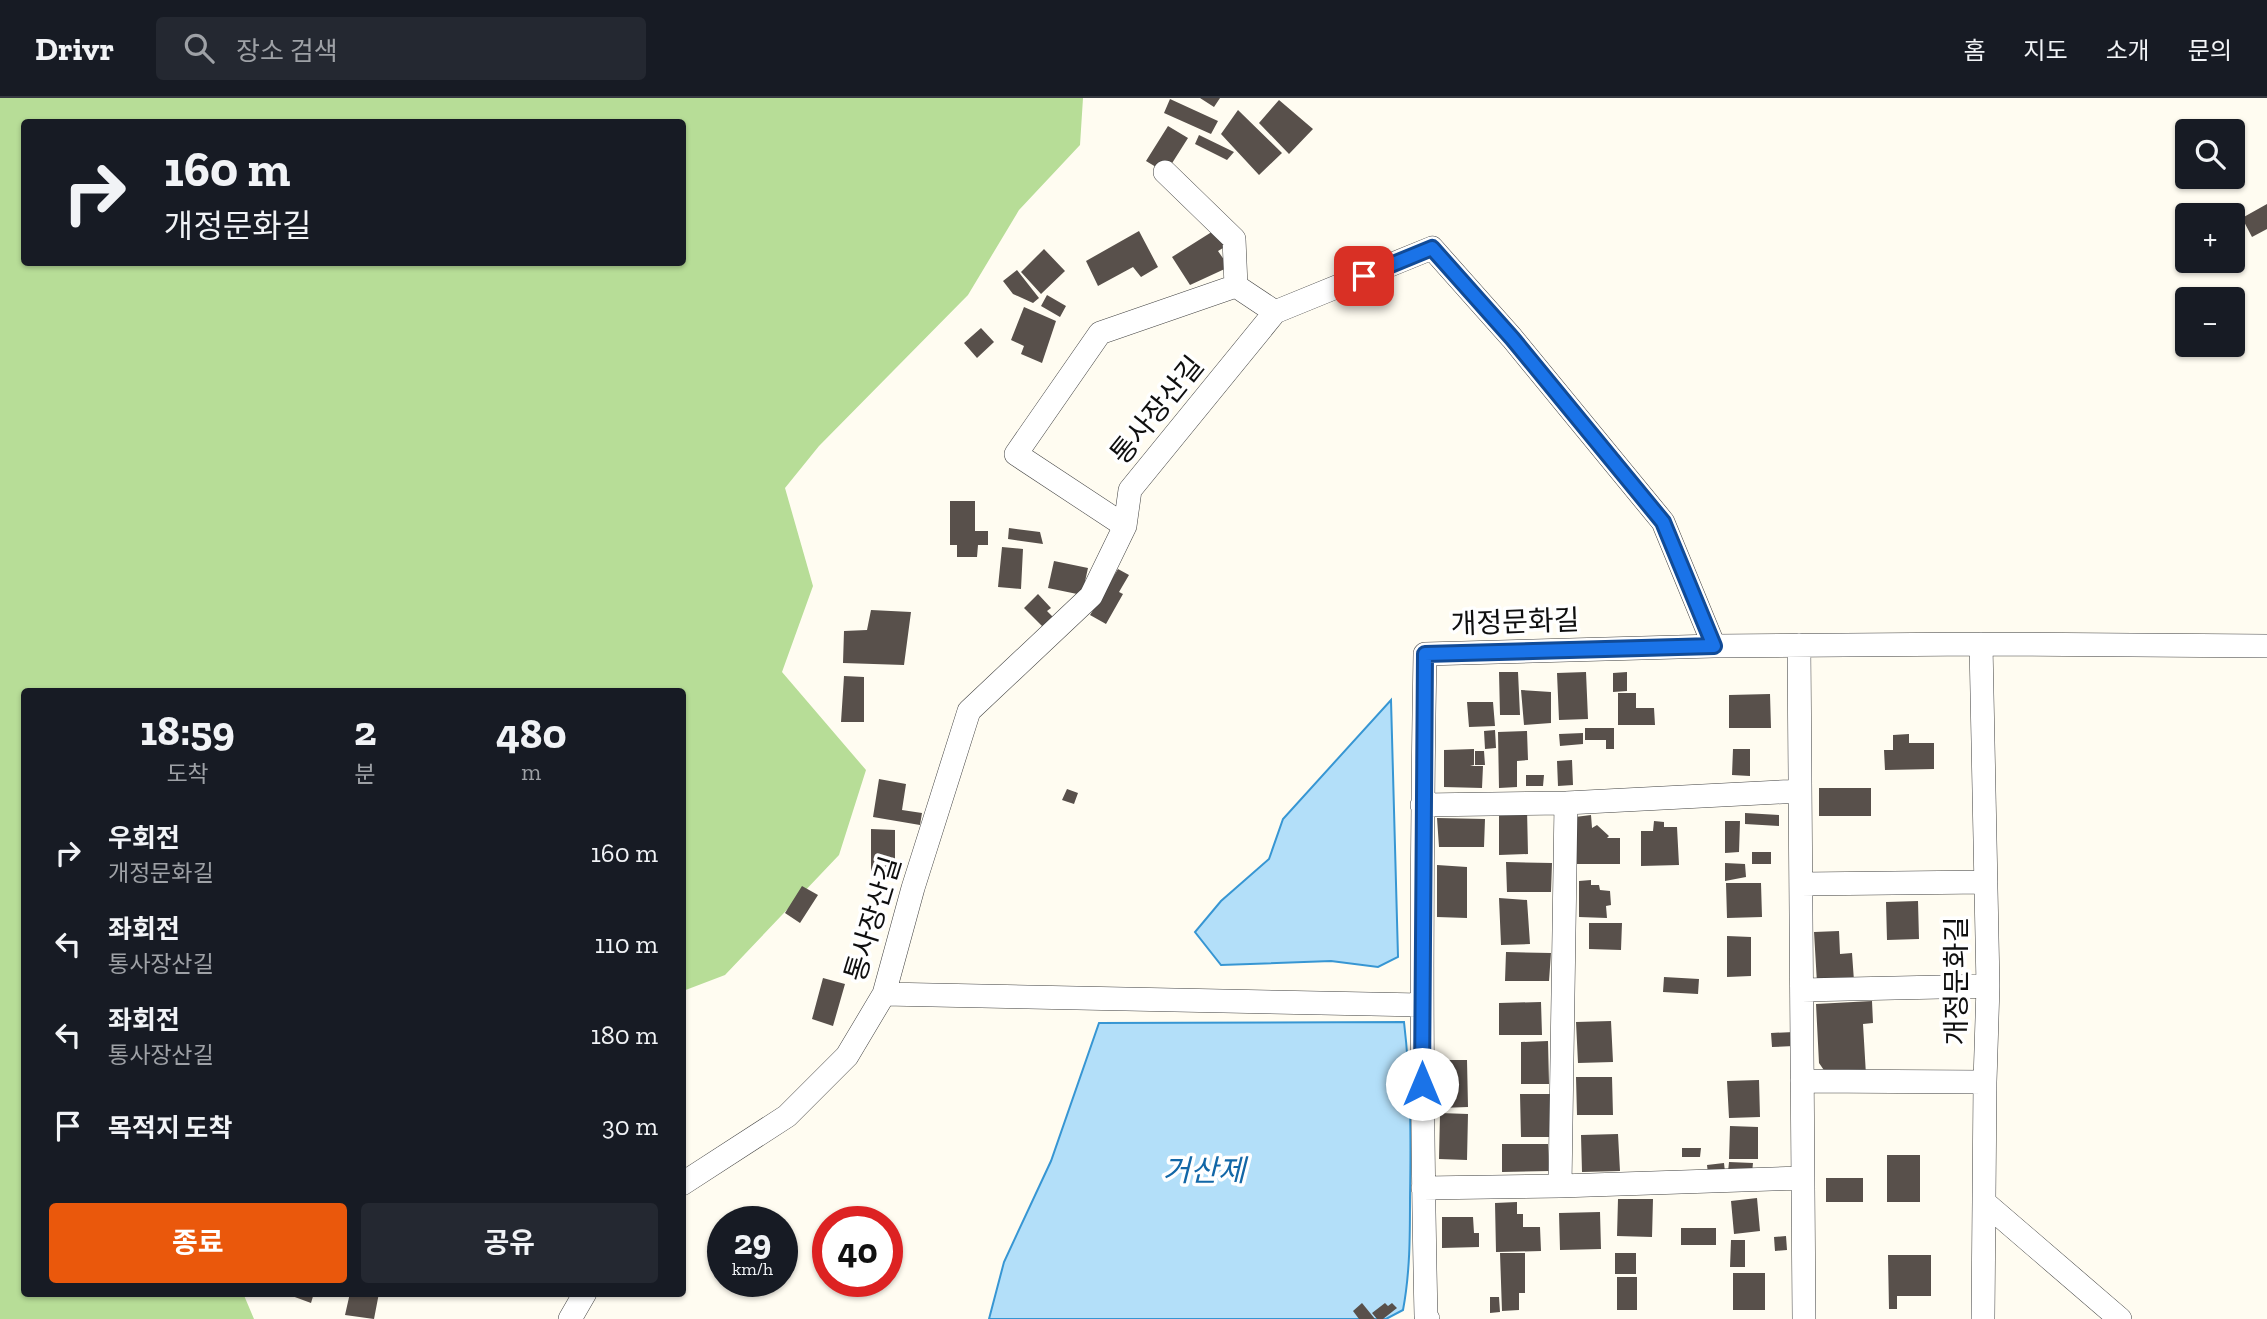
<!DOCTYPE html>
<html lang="ko">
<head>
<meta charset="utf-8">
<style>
	:root { --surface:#171b24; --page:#242831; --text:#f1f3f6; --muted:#9ea1a6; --line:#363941; --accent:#ea580c }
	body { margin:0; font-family:"Zilla Slab","Noto Sans KR",serif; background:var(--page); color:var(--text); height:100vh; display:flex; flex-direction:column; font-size:26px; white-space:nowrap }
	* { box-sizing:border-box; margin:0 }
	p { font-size:23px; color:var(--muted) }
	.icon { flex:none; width:38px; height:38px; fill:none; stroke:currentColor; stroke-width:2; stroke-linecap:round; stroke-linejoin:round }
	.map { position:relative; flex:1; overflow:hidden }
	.panel { position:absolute; left:21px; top:590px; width:665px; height:609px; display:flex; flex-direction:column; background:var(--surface); border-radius:7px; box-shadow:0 2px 5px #0004 }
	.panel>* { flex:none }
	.guide { position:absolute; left:21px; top:21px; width:665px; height:147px; border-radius:7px; box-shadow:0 2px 5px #0004; background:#171b24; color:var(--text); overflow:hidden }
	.fabs { position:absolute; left:2175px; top:21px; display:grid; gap:14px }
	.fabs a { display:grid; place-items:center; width:70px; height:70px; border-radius:7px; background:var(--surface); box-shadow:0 2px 5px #0004; font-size:35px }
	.speed { position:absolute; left:707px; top:1108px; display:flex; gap:14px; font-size:35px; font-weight:700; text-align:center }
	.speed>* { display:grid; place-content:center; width:91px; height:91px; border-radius:50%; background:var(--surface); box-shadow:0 2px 5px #0004; line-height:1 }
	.speed small { font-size:18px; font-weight:400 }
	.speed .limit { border:10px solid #d22; background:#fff; color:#111 }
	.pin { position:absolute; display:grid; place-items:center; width:60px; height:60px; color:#fff; margin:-30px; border-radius:14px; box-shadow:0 4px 10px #0006 }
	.me { position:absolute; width:77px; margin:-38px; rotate:0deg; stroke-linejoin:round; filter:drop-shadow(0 0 5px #0008) }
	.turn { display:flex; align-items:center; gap:24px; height:147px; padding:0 28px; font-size:32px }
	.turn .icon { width:91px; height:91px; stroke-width:2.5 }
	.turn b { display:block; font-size:49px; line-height:60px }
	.eta { display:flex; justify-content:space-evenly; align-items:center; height:119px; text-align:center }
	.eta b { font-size:42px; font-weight:700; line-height:49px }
	.action { display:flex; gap:14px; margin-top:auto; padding:14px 28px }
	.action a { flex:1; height:80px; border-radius:7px; background:var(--accent); color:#fff; font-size:28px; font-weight:700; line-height:80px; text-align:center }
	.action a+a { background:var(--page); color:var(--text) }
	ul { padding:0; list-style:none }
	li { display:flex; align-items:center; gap:21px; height:91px; padding:0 28px }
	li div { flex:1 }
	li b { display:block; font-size:26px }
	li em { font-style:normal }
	header { display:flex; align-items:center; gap:42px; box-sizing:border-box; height:98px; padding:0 35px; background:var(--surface); border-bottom:2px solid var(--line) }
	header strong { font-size:33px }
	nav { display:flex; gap:38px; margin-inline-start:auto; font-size:24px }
	.search { width:490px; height:63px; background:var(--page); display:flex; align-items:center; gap:18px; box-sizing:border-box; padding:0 24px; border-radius:7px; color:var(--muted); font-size:26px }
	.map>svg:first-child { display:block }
	.forest { fill:#b7dd97; fill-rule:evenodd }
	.water { fill:#b3dff9; stroke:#3796d3; stroke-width:2 }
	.building { fill:#58504b }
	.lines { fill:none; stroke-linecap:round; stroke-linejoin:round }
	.minor-casing { stroke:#424242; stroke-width:24 }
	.minor { stroke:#fff; stroke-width:23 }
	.route-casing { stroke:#114b97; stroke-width:18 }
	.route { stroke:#1a73e8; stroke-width:12 }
	.labels { text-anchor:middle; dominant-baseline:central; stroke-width:7; stroke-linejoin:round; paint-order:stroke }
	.street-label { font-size:28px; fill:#0f0f0f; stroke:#fff }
	.water-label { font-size:30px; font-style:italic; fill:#1267a7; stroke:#fff }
</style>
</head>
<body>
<header>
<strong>Drivr</strong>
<div class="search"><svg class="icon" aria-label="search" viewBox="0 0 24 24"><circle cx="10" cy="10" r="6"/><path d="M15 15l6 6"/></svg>장소 검색</div>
<nav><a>홈</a><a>지도</a><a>소개</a><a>문의</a></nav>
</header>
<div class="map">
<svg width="2267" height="1221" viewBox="0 0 2267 1221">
	<rect width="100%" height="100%" fill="#fffcf1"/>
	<path class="forest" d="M0 0H1083L1080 47 1019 112 968 197 819 348 785 390 813 488 782 574 866 672 839 757 725 877 683 893 682 593H24V1195H243L254 1221H0ZM24 24H682V164H24Z"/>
	<path class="water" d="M1391 602 1398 859 1378 869 1331 863 1221 867 1195 834 1221 803 1269 761 1283 721Z
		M1404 924C1411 983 1411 1042 1410 1100 1410 1138 1410 1175 1403 1212L1386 1221H989L1004 1164 1051 1063 1099 925Z"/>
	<path class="building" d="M1200 0H1220L1214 9Z
		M1170 1 1218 23 1211 36 1164 15Z
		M1279 2 1313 31 1289 56 1259 25Z
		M1238 12 1282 55 1259 77 1221 36Z
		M1168 28 1188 40 1169 70 1161 72 1146 63Z
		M1199 37 1234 54 1227 62 1195 46Z
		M2267 106V131L2252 139 2242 120Z
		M1218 130 1228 147 1218 153 1229 169 1190 187 1172 159Z
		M1139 133 1158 169 1141 179 1133 169 1098 188 1086 163Z
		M1044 151 1065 173 1041 196 1021 174Z
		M1017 172 1039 200 1033 205 1013 196 1003 183Z
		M1047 197 1066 208 1060 219 1041 208Z
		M1024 209 1056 223 1042 265 1021 256 1024 248 1011 242Z
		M981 230 994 244 977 260 964 245Z
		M950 403H975V433H988V447H978L977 459H957V447H950Z
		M1009 430 1040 434 1043 446 1008 441Z
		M1002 449 1023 451 1021 491 998 489Z
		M1054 463 1088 470 1082 497 1048 490Z
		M1118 471 1129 477 1119 494 1123 496 1106 526 1090 517Z
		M1038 496 1051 510 1047 513 1057 523 1047 533 1024 510Z
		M871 512 911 514 904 567 843 565 844 533 867 532Z
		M1499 574H1518L1520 617H1500Z
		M1586 574 1588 621 1559 622 1557 575Z
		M1627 574V593L1613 594V575Z
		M844 578 864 579V624H841Z
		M1521 592 1551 594V625L1524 627Z
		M1618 595H1636V610H1654L1655 627H1618Z
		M1770 596 1771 630H1729V597Z
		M1467 604H1493L1495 628 1469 629Z
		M1585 630H1614V651H1606V642H1585Z
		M1495 632 1496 650 1485 651 1484 633Z
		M1527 633 1528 662 1517 663V689L1499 690 1498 634Z
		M1583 635V646L1560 648 1559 636Z
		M1909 636V645H1934V671L1885 672 1884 652H1893V637Z
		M1474 651V667L1470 668H1483L1482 690 1444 689V652Z
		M1733 651H1750V678L1732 677Z
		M1475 653H1484L1485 667H1475Z
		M1572 662 1573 687 1558 688 1557 663Z
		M1526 677H1544L1543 688H1526Z
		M879 681 906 686 902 712 922 715 920 727 873 719Z
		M1819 690H1871V718H1819Z
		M1067 691 1078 695 1074 706 1062 702Z
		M1499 710 1527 711 1528 756 1499 757Z
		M1745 715 1779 717V728L1745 726Z
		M1591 717 1592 730 1597 727 1609 738 1607 740H1620V766H1576L1575 719Z
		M1437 720 1485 721 1484 749H1439Z
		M1654 723 1664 724V729H1677L1679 767 1641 768V733H1653Z
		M1725 723H1740L1739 754 1725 755Z
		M871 731 895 732V776L871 775Z
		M1752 754H1771V766H1752Z
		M1506 764 1552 765 1551 794H1507Z
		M1725 765 1745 766 1746 779 1725 783Z
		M1437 767 1467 769V820L1437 819Z
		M1591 782V787H1599L1600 792 1610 793 1611 807 1606 808 1607 820 1579 819V783Z
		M1726 785H1761L1762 819 1727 820Z
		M802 788 818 797 800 825 785 815Z
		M1499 800 1527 802 1530 846 1501 847Z
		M1918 803 1919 841 1887 842 1886 804Z
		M1589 825H1622L1621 852 1589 851Z
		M1839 833 1840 856 1852 855 1854 883 1817 885 1814 834Z
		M1727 838 1751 839V878L1727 879Z
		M1506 854 1551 855 1549 883H1505Z
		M1664 879 1699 881 1698 896 1663 894Z
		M823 880 845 886 833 928 812 921Z
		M1872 903 1873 925 1863 926 1866 977 1828 978 1819 965 1816 906Z
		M1541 904 1542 937H1499V905Z
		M1611 923 1613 964 1578 965 1576 924Z
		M1794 934V948L1772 949 1771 935Z
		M1548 943 1549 986H1521V944Z
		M1439 962H1467L1468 1009 1440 1010Z
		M1576 979H1612L1613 1017H1577Z
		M1759 982 1760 1019 1729 1020 1727 983Z
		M1520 996H1550L1551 1039H1521Z
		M1440 1015 1468 1016 1467 1062 1439 1061Z
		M1730 1028 1758 1029V1061H1729Z
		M1618 1036 1620 1073 1582 1074 1581 1037Z
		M1502 1046H1548L1549 1073 1502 1074Z
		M1682 1050H1701L1700 1059H1682Z
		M1887 1057H1920V1104H1887Z
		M1729 1064 1753 1065 1752 1075 1728 1074Z
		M1724 1065 1725 1074 1708 1076 1707 1067Z
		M1826 1080H1863V1104H1826Z
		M1757 1100 1760 1133 1734 1136 1731 1103Z
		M1618 1101H1653L1652 1139 1617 1138Z
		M1517 1104V1116H1523V1129H1540L1541 1153 1496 1154 1495 1105Z
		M1600 1114 1601 1151 1560 1152 1559 1115Z
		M1442 1119H1473L1474 1135H1479V1149L1442 1150Z
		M1681 1130H1716V1147H1681Z
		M1786 1138 1787 1152 1775 1153 1774 1139Z
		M1731 1142H1745V1169H1730Z
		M1500 1155H1525V1195H1519V1212L1502 1213Z
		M1615 1155H1636V1176H1615Z
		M1888 1157H1931V1198H1897V1211H1889Z
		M1733 1175H1765V1212H1733Z
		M1617 1179H1637V1212H1617Z
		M284 1195H314L311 1205Z
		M350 1195H379L374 1221 345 1217Z
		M1490 1199H1499L1500 1214 1490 1215Z
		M1362 1205 1375 1221H1359L1353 1213Z
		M1385 1205 1388 1208 1392 1205 1397 1210 1383 1221H1377L1372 1215Z"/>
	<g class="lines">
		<g class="minor-casing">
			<path id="minor" d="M1165 74 1234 141 1236 188 1275 214
				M1125 428 1016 356 1100 235 1236 188
				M1981 546 1988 888 1985 984 1983 1221
				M1799 547 1804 1221
				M1422 707 1566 705 1800 693
				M1801 786 1986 784
				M1802 892 1988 888
				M884 896 1421 907
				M1802 983 1985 984
				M682 1086 787 1018 847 958 884 896 913 790 969 613 1091 498 1125 428 1130 392 1275 214 1432 150 1512 240 1663 424 1714 548
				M1560 1088 1566 705
				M1423 1090 1560 1088 1803 1080
				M1984 1104 2120 1221
				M570 1221 585 1195
				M1428 1221 1426 1218C1421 998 1421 777 1425 556L1714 548 1981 546 2267 548"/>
		</g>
		<use href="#minor" class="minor"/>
	</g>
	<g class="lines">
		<g class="route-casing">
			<path id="route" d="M1364 178 1432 150 1512 240 1663 424 1714 548 1425 556 1422 986"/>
		</g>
		<use href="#route" class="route"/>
	</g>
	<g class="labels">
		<g class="street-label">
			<text transform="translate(1157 312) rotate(-51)">통사장산길</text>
			<text transform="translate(1515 524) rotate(-2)">개정문화길</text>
			<text transform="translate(873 821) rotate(-73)">통사장산길</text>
			<text transform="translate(1956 883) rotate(-90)">개정문화길</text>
		</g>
		<g class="water-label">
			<text x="1204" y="1073">거산제</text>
		</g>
	</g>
</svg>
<div class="fabs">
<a><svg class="icon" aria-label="search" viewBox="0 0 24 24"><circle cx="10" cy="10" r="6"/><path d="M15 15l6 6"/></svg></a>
<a>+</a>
<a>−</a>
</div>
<div class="speed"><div>29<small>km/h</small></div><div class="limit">40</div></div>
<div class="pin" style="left:1364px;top:178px;background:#d93025"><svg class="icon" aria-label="arrive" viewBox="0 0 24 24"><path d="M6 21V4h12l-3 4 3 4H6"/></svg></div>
<svg class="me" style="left:1422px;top:986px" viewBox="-20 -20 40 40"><circle r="19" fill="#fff"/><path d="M0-13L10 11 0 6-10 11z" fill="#1a73e8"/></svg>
<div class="guide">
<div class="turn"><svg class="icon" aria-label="right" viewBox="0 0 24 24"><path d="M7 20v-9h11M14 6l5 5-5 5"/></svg><div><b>160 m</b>개정문화길</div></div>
</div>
<section class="panel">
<div class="eta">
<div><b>18:59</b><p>도착</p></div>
<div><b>2</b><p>분</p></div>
<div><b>480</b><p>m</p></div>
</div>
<ul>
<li><svg class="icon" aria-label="right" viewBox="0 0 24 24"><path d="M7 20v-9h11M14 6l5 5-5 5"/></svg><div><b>우회전</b><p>개정문화길</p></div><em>160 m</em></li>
<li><svg class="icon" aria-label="left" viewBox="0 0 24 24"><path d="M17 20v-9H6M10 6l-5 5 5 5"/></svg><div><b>좌회전</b><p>통사장산길</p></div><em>110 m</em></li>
<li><svg class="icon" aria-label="left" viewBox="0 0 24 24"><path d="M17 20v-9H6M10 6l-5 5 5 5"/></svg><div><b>좌회전</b><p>통사장산길</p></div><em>180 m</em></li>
<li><svg class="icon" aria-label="arrive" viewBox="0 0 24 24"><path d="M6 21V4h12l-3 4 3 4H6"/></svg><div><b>목적지 도착</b></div><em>30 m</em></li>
</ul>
<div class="action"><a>종료</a><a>공유</a></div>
</section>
</div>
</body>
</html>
